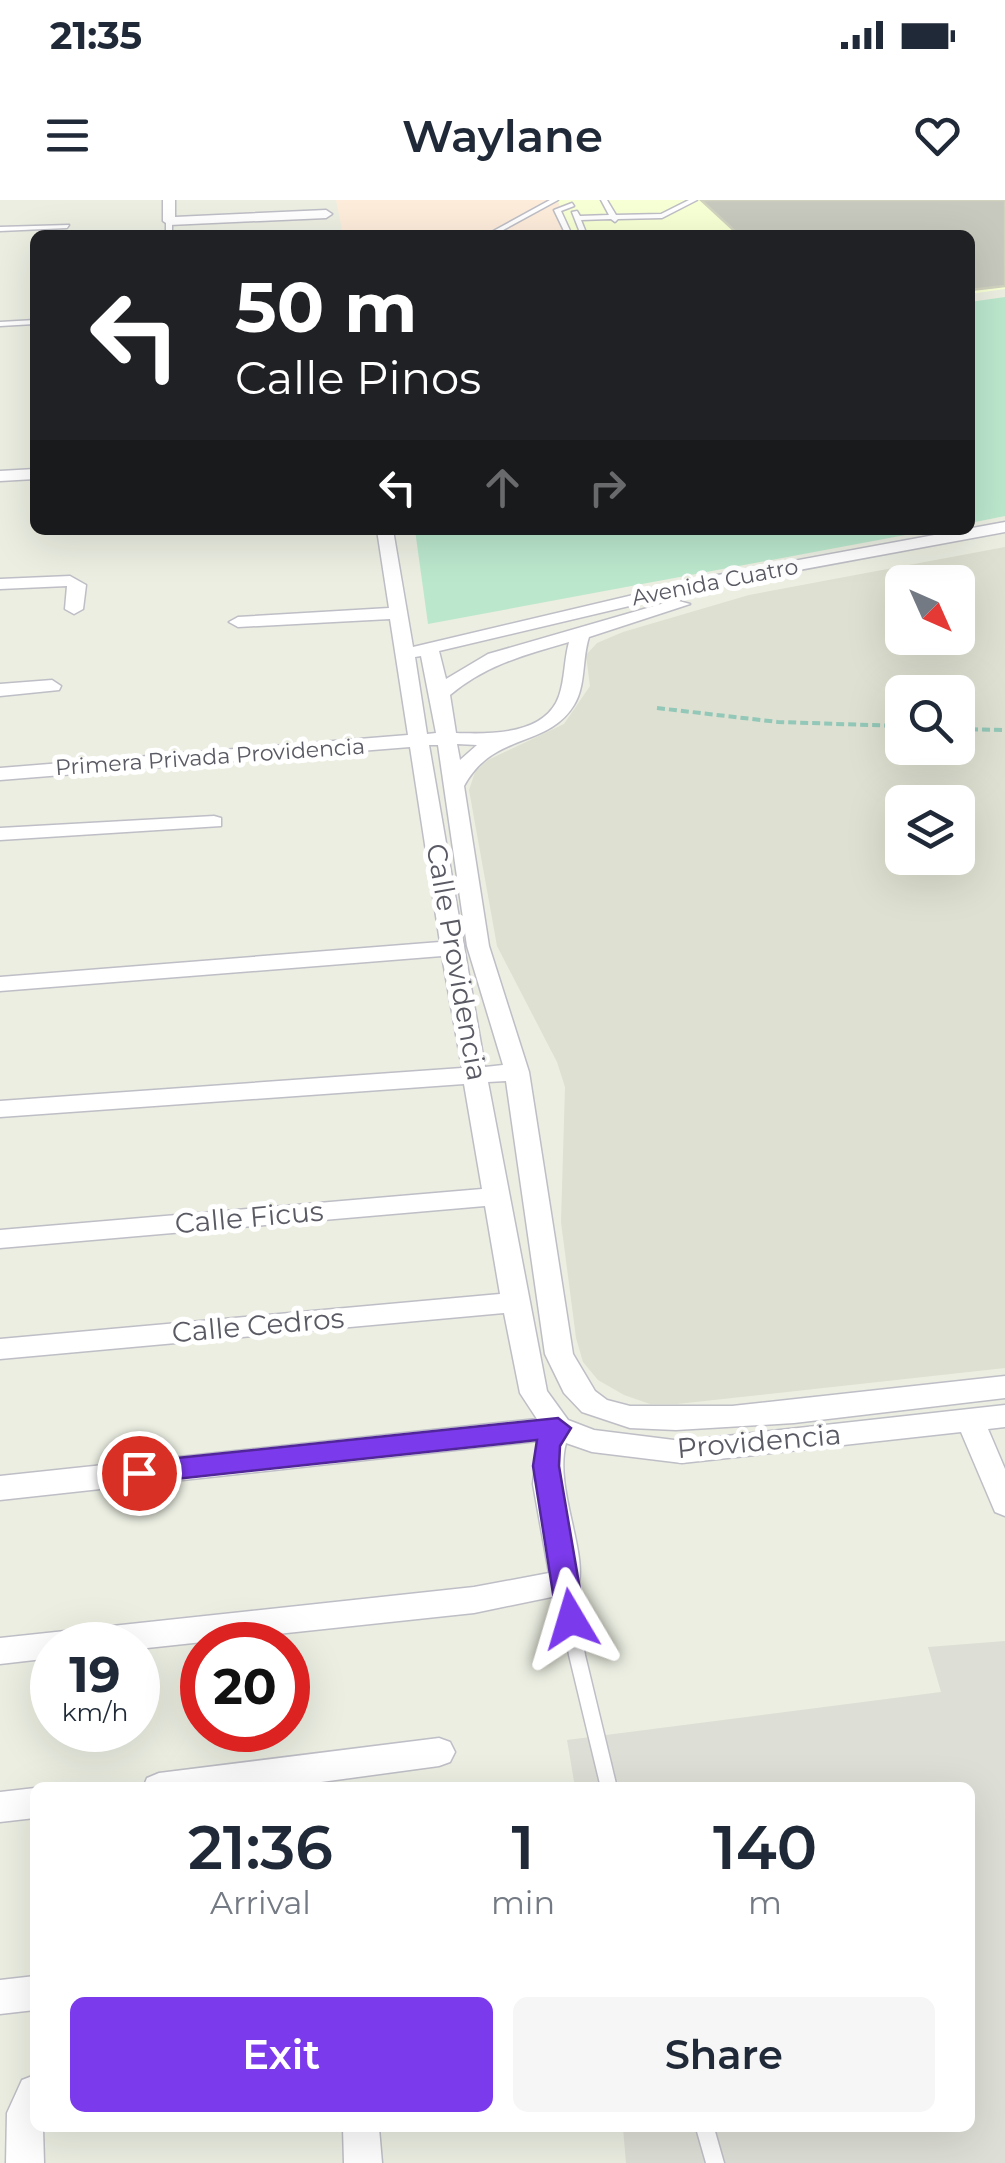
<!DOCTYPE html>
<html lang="en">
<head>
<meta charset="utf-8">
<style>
	:root { --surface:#fff; --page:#f6f6f7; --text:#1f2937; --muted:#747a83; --accent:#7c3aed }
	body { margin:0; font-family:Montserrat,sans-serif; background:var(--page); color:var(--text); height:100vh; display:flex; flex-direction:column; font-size:38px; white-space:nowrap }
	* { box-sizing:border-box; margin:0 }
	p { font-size:32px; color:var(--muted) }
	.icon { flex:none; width:55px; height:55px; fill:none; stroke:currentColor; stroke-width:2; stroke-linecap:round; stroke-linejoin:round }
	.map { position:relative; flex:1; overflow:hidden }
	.details { position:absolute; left:30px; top:1582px; width:945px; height:350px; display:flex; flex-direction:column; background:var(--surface); border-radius:15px; box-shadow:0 10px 40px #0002 }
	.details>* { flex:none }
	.top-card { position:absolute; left:30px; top:30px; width:945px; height:305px; border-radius:15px; box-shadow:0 10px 40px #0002; background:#202124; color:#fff; overflow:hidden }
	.needle { width:65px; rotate:135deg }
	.controls { position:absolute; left:885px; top:365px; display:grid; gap:20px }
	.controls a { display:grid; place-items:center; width:90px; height:90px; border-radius:15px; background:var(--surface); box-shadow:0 10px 40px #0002; font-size:50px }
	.speed { position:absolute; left:30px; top:1422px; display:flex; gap:20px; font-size:50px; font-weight:700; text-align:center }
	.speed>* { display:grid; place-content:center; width:130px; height:130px; border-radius:50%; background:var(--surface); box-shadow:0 10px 40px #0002; line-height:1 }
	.speed small { font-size:25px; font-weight:400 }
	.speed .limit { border:15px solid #d22; background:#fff; color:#111 }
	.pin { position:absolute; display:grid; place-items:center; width:85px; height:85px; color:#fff; margin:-42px; border:5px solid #fff; border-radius:50%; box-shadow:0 2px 10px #0007 }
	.me { position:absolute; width:110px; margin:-55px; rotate:353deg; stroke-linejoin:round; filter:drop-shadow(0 0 8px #0008) }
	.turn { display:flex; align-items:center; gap:35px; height:210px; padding:0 40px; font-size:45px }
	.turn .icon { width:130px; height:130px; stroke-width:2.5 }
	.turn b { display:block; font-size:70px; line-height:85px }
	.lanes { display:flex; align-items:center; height:95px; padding:0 40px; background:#0003; justify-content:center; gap:50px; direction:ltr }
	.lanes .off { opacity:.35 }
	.eta { display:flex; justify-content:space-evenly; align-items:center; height:170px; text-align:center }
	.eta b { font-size:60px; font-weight:600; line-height:70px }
	.primary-button { display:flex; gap:20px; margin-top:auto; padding:20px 40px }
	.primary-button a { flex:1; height:115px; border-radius:15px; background:var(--accent); color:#fff; font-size:40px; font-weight:600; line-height:115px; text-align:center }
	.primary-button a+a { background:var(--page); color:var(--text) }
	.status { display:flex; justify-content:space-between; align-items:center; height:70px; padding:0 50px; background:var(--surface); direction:ltr }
	.status svg { height:28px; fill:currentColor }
	header { display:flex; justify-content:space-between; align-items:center; height:130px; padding:0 40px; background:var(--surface); font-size:45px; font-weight:600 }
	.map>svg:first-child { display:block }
	.commercial { fill:#f7ffd4 }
	.industrial { fill:#ddded5 }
	.education { fill:#dee0d1; fill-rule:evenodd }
	.medical { fill:#fdecda }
	.green { fill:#bbe7cd }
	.building { fill:#c7c9be; stroke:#d1d3bf; stroke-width:2.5 }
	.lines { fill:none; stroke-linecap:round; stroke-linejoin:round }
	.service-casing { stroke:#bebec6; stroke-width:3 }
	.minor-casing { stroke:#bebec6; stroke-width:3 }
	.path { stroke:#93c8b8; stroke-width:4; stroke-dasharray:8 4; stroke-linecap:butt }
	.service { fill:#fff; fill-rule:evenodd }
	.minor { fill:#fff; fill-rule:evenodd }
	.route { fill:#7c3aed; stroke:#51269a; stroke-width:2.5 }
	.labels { text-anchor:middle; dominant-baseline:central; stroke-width:10; stroke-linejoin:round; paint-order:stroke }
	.far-street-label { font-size:22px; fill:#595a63; stroke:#fff }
	.street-label { font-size:28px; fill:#595a63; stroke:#fff }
</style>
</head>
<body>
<div class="status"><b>21:35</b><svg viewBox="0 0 49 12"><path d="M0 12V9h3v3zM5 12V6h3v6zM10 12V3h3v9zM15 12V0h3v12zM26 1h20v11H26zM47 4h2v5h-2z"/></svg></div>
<header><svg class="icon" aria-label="menu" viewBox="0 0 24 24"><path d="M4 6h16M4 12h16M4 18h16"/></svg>Waylane<svg class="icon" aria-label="heart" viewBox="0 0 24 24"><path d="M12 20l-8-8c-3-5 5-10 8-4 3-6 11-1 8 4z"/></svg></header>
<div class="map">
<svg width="1005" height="1963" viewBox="0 0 1005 1963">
	<rect width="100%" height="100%" fill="#ebeee1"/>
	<path class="commercial" d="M557 0H1005V89L970 94V35H572Z"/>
	<path class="industrial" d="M1005 1441V1963H626L623 1928H970V1588L575 1587 567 1540 941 1492 928 1447Z"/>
	<path class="education" d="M1005 347V1168L677 1204H650L624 1195 598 1180 583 1162 576 1138 561 1022 565 887 557 862 497 746 469 590 475 572 488 560 564 524 590 486 586 455 597 443 623 432 749 395ZM902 382H958V438H902ZM902 492H958V548H902ZM902 602H958V658H902Z"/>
	<path class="medical" d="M336 0H557L572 35H343Z"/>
	<path class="green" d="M1005 97V316L970 323V102Z
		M415 330H932L428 424Z"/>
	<path class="building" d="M701 0H1005V86L970 90V35H739Z"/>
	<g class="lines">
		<g class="service-casing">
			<path id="service" d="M550 0H558L494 35H486Z
				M601 0H607L616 15 661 14 689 0H697L662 18 618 19 615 22 611 19 581 20 587 35H581L572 12 577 11 580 16 609 15Z
				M572 3 574 6 561 11 572 35H566L554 10Z
				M169 19 172 21V35H166V21Z
				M69 25 67 28 0 31V27Z
				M35 120V124L0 126V122Z
				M565 1377 570 1379 573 1383 585 1455 617 1588H601L569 1455 557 1383 560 1379Z
				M696 1928H714L724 1963H706Z"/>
		</g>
		<g class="minor-casing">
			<path id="minor" d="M163 0H175V17L326 10 332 14 326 18 169 25 163 21Z
				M35 269V279L0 281V271Z
				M1005 322V332L718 385 439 451 446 479 488 454 675 400 690 404 589 437C582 458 586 486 574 505 547 549 494 531 464 586L489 746 529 872 573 1154 595 1191 607 1200 630 1206H732L1005 1176V1198L794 1223 676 1230 630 1228 582 1212 564 1193 545 1154 506 881 488 882 547 1191 568 1220 594 1230 682 1241 1005 1205V1227L988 1229 1005 1269V1316L995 1312 961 1232 682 1263 592 1252 566 1243C553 1290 592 1359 576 1392L474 1413 138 1449V1445H52V1458L0 1464V1438L474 1387 549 1373 533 1284 538 1241 0 1300V1276L537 1219 520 1193 504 1113 0 1159V1139L500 1094 485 1006 0 1048V1030L482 989 464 884 0 917V901L462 868 442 756 0 791V777L440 742 410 547 0 580V568L408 535 390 419 238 427 229 422 238 417 389 408 377 330H393L413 447 718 375ZM569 442C564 460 565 479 559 496 545 536 488 534 456 533L450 495C486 465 524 455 569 442ZM421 456 436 533 427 534 415 457ZM457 544 477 545 460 560ZM429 545H438L467 746 503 865 485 867Z
				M70 376 86 385 83 409 74 414 65 409 67 386 0 389V379Z
				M52 480 61 486 59 490 0 496V484Z
				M214 616 221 618V626L0 640V628Z
				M439 1538 450 1542 455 1552 450 1562 439 1566 277 1588H143L147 1578 159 1573Z
				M35 1588V1618L0 1622V1592Z
				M35 1776V1810L0 1814V1780Z
				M35 1875V1928H43L44 1963H6L7 1913 22 1880Z
				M343 1928H379L382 1963H344Z"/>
		</g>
		<path class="path" d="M657 508 778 522 902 526
			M958 529 1005 530"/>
		<use href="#service" class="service"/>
		<use href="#minor" class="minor"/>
	</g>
	<path class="route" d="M558 1218 571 1228 560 1246 559 1266 585 1419 581 1427H561L557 1419 533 1266 537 1240 139 1283 126 1273 139 1262Z"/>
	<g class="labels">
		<g class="far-street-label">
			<text transform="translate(715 382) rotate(-11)">Avenida Cuatro</text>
			<text transform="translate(210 557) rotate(-4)">Primera Privada Providencia</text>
		</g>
		<g class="street-label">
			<text transform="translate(457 762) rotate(80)">Calle Providencia</text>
			<text transform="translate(249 1017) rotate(-5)">Calle Ficus</text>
			<text transform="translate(258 1125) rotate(-5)">Calle Cedros</text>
			<text transform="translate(759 1241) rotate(-5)">Providencia</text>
		</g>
	</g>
</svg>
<div class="controls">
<a><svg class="needle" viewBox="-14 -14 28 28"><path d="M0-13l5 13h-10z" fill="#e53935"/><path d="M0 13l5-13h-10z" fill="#747a83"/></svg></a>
<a><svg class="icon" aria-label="search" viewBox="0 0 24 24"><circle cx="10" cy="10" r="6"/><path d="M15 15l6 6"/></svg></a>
<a><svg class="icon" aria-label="layers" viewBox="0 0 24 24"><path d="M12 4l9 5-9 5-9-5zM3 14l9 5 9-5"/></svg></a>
</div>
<div class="speed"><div>19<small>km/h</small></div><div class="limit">20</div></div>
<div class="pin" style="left:139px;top:1273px;background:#d93025"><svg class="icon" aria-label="arrive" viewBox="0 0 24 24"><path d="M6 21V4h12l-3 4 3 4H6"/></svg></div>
<svg class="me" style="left:571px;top:1419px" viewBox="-20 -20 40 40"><path d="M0-17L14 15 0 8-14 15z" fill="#7c3aed" stroke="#fff" stroke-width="4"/></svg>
<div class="top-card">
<div class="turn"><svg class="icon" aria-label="left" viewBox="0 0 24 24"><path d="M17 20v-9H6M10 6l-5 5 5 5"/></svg><div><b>50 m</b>Calle Pinos</div></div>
<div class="lanes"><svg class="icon" aria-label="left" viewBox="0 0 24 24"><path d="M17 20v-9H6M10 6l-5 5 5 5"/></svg><svg class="icon off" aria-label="ahead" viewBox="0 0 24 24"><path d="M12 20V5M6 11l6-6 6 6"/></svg><svg class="icon off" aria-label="right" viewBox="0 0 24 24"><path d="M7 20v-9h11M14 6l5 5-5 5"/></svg></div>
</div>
<section class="details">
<div class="eta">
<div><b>21:36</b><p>Arrival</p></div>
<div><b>1</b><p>min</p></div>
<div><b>140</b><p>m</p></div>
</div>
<div class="primary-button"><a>Exit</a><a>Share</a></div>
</section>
</div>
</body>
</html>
